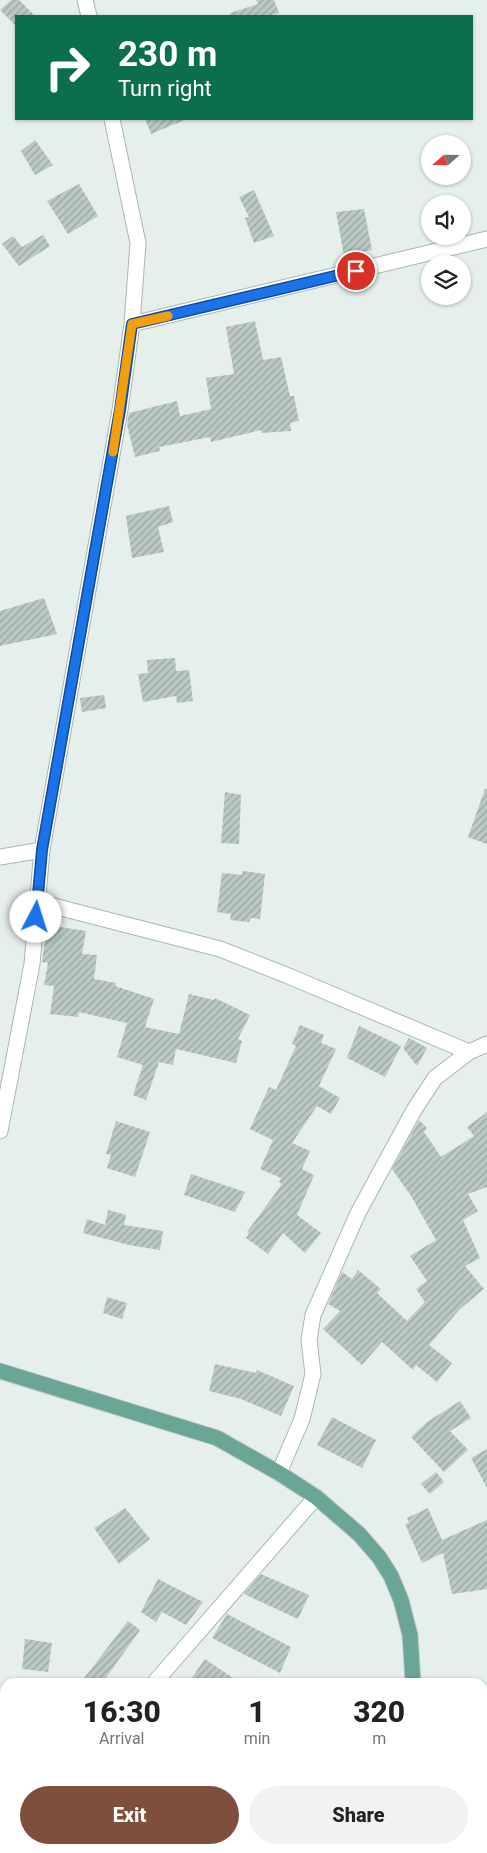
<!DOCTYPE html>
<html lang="en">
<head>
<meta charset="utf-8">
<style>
	:root { --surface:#fff; --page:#f2f2f2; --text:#222; --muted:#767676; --accent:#804e3d }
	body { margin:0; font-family:Roboto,sans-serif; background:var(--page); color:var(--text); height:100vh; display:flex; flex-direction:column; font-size:19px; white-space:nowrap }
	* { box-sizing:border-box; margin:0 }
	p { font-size:16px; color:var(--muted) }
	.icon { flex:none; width:28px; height:28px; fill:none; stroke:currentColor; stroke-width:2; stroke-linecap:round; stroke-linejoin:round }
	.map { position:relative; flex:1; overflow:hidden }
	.details { position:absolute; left:0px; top:1678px; width:488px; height:176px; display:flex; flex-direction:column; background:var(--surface); border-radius:15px 15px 0 0; box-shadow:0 1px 4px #0004 }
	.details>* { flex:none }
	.top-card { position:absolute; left:15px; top:15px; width:458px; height:105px; border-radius:0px; box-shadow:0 1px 4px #0004; background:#0b6e4f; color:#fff; overflow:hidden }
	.needle { width:32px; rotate:250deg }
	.tools { position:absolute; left:421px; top:135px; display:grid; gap:10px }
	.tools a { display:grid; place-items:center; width:50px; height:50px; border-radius:50%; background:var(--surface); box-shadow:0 1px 4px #0004; font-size:25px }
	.pin { position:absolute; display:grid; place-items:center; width:42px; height:42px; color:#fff; margin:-21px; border:2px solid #fff; border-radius:50%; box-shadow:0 1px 5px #0007 }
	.me { position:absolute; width:55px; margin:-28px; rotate:5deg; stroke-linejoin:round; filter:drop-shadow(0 0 4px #0008) }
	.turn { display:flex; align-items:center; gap:18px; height:105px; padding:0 20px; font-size:22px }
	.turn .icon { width:65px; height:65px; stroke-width:2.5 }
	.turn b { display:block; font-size:35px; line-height:42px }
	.eta { display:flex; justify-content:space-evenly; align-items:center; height:85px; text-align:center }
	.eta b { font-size:30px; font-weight:800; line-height:35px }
	.primary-button { display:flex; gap:10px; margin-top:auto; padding:10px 20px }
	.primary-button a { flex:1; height:58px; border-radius:30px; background:var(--accent); color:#fff; font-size:20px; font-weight:800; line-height:58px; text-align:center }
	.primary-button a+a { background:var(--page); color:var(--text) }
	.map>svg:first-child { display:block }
	.building { fill:url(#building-hatch) }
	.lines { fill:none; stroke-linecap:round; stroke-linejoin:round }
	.minor-casing { stroke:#a8b8b2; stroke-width:17 }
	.major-casing { stroke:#c2cac8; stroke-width:17 }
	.minor { stroke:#fff; stroke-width:15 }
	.major { stroke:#6aa596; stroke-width:15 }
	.route-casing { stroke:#114b97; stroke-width:12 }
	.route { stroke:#1a73e8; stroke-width:9 }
	.slow { stroke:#f59e0b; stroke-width:9 }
</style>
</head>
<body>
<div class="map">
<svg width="487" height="1853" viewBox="0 0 487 1853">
	<defs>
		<pattern id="building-hatch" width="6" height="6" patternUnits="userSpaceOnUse" patternTransform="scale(1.25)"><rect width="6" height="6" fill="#bbcac4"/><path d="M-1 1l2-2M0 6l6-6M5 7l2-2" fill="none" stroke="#98a6a0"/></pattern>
	</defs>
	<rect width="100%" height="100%" fill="#e6efeb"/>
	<path class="building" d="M11 0H19L35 16H16V26L0 10Z
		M256 0H274L279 13 268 16H230V13L258 4Z
		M145 119H187L151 134Z
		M35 140 53 165 35 175 21 151Z
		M79 184 98 216 68 234 47 201Z
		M254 190 274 236 254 243 245 218 249 217 239 197Z
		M364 209 372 250 344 256 336 212Z
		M43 235 50 246 19 266 2 244 13 236 22 247Z
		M255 321 263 360 281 357 290 396H294L299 421 290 423 291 431 261 433V430L211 442 210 437 159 447 160 451 135 457 127 425 129 413 177 401 180 416 211 409 206 378 234 374 226 327Z
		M169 506 173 522 158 527 164 552 132 558 126 516Z
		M44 598 57 634 0 646V611Z
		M175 658 176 671 189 670 193 701 177 703 176 696 143 702 138 674 148 673 147 660Z
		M104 695 106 708 82 712 80 698Z
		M485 789H487V844L468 837Z
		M225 792 241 795 239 844 221 843Z
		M243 871 265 874 260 919 251 918 249 922 230 920 231 914 217 912 222 873 242 875Z
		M47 925 86 931 82 954 97 955 94 979 116 983 115 986 154 999 145 1027 179 1034 189 994 214 1000 215 998 250 1015 238 1039 242 1041 236 1063 176 1049 173 1065 159 1062 146 1100 133 1095 143 1065 117 1057 127 1023 79 1012 78 1017 50 1014 54 986 44 985 48 963 42 962Z
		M300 1025 324 1035 321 1043 336 1049 319 1086 340 1098 331 1114 317 1106 292 1143 310 1151 302 1169 314 1175 297 1215 321 1233 305 1253 283 1233 268 1254 246 1238 249 1233 247 1232 282 1184 279 1182 281 1178 260 1169 273 1140 250 1129 269 1087 276 1090 296 1046 292 1044Z
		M359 1026 401 1046 385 1077 347 1058Z
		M409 1038 427 1048 417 1066 403 1048Z
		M487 1112V1187L468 1194 478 1211 463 1220 480 1258 465 1266 484 1289 460 1309 429 1345 452 1363 437 1382 416 1365 413 1370 382 1342 362 1365 323 1329 340 1311 328 1304 341 1274 342 1272 352 1279 358 1270 381 1289 377 1293 407 1321 425 1302 416 1289 427 1281 410 1256 436 1240 411 1196 392 1169 419 1120 427 1128 424 1132 441 1157 474 1136 467 1127Z
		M116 1121 150 1132 135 1177 107 1168 111 1155 106 1154Z
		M191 1174 245 1192 235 1212 184 1195Z
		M108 1210 126 1215 124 1225 163 1231 160 1250 129 1245 83 1233 87 1219 105 1225Z
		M107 1297 127 1303 122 1319 103 1313Z
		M215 1364 256 1373 257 1370 294 1386 281 1416 241 1399 209 1391Z
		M460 1401 471 1418 450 1431 468 1450 444 1472 411 1437 427 1422Z
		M332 1417 376 1440 362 1468 317 1445Z
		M487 1449V1488L471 1458Z
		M436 1472 444 1482 430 1494 421 1484Z
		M125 1508 150 1539 119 1564 94 1528Z
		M428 1508 442 1540 487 1520V1589L452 1594 443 1553 422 1563 405 1524 409 1523 407 1518Z
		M261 1574 309 1595 298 1619 244 1594Z
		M158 1579 203 1602 186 1625 162 1612 156 1622 141 1612Z
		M227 1614 291 1647 280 1673 212 1638Z
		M128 1621 140 1630 103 1682H81Z
		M25 1639 52 1643 48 1672 22 1669Z
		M205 1659 239 1682H189Z"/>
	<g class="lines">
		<g class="minor-casing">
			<path id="minor" d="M85 0 89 16
				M132 324 487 239
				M0 857 42 850
				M38 902 220 949 286 975 469 1052
				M0 1131 32 964 42 850 120 410 132 324 138 243 112 119
				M279 1473 302 1419 313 1374 309 1340 313 1315 358 1213 414 1110 435 1078 469 1052 487 1044
				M155 1682 316 1497
				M24 1849 25 1853"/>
		</g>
		<g class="major-casing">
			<path id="major" d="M0 1371 217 1438 279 1473 316 1497 359 1534 379 1557 391 1576 401 1600 410 1635 413 1682
				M455 1849 459 1853"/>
		</g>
		<use href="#minor" class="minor"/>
		<use href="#major" class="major"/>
	</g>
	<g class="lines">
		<g class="route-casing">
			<path id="route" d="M36 917 42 850 120 410 132 324 356 271"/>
		</g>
		<use href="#route" class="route"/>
		<path class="slow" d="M113 452 132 324 168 316"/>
	</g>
</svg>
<div class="tools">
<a><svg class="needle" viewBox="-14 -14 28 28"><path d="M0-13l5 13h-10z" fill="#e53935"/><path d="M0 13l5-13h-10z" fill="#767676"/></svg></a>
<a><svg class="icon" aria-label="sound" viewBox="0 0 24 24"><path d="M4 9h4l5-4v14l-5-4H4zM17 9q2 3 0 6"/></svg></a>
<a><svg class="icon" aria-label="layers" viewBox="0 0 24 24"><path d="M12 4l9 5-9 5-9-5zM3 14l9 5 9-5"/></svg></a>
</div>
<div class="pin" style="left:356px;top:271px;background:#d93025"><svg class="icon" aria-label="arrive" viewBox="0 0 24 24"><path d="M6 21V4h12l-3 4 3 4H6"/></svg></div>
<svg class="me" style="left:36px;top:917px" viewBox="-20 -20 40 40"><circle r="19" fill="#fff"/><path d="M0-13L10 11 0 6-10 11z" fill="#1a73e8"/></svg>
<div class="top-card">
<div class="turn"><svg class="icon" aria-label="right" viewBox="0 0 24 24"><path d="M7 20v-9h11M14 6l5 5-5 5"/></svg><div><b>230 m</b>Turn right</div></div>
</div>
<section class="details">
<div class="eta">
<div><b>16:30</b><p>Arrival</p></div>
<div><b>1</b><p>min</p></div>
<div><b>320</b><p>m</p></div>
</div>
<div class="primary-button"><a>Exit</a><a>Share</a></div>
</section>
</div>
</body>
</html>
